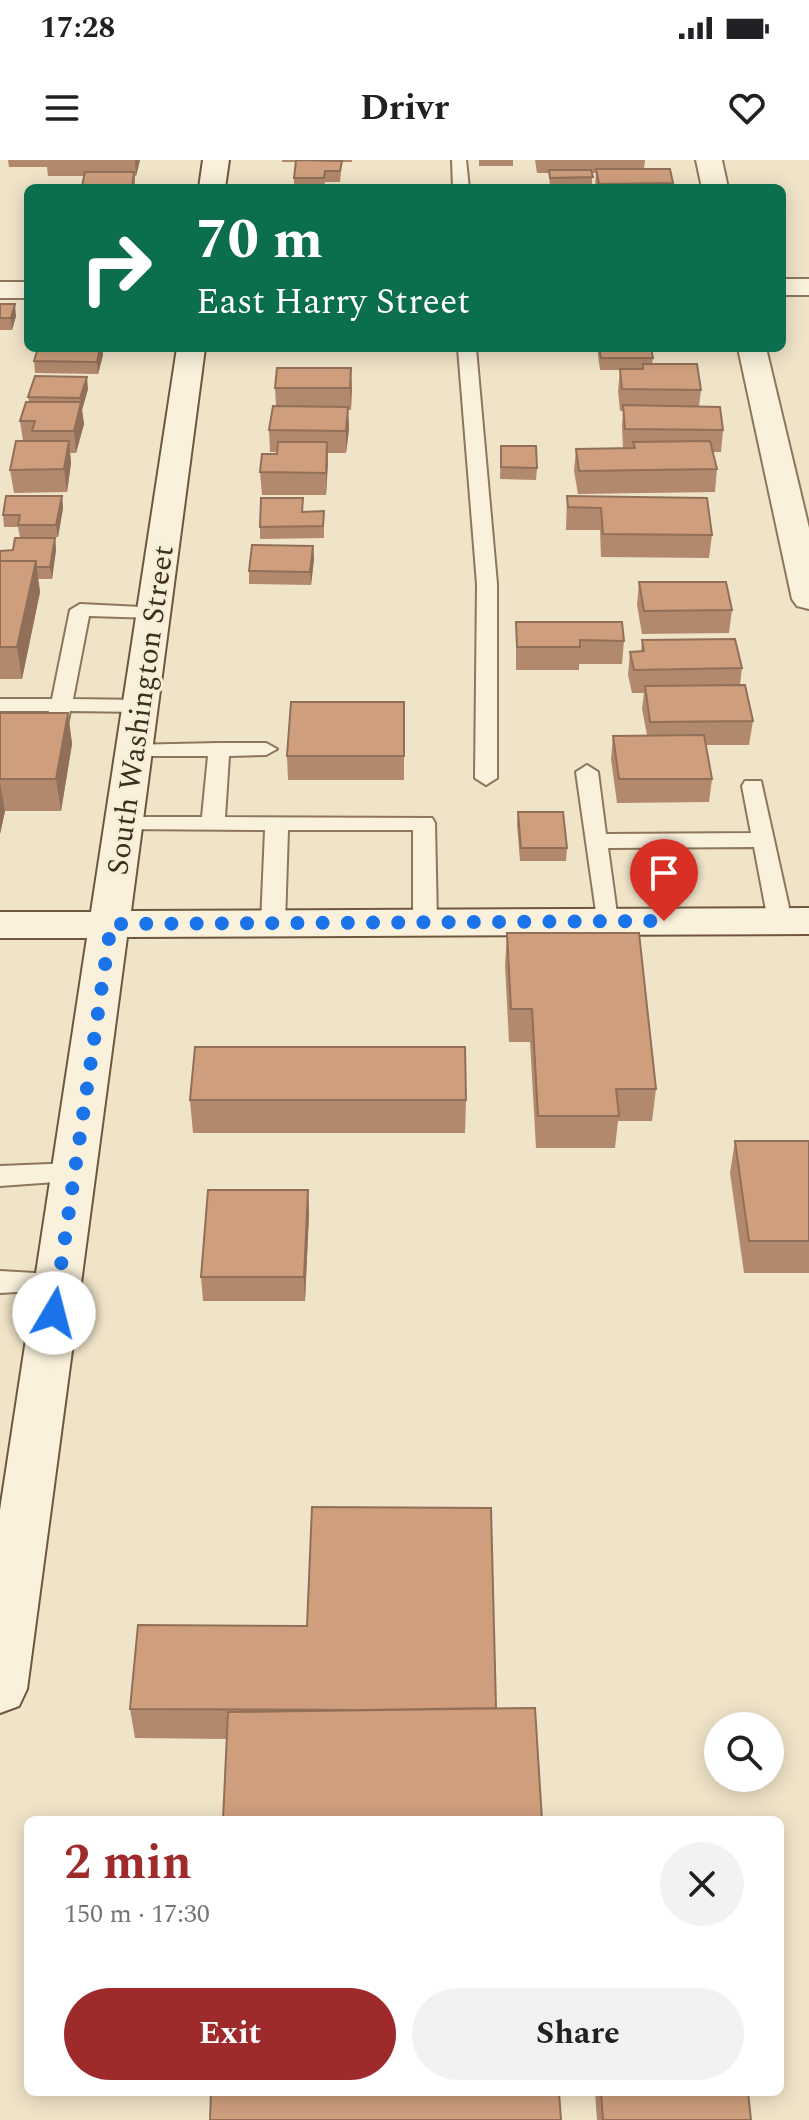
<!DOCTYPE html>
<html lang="en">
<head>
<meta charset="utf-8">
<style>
	:root { --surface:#fff; --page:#f2f2f2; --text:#202124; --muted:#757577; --accent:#9e2a2b }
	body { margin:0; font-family:Spectral,serif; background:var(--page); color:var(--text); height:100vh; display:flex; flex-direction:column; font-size:30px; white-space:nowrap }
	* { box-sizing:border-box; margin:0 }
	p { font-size:26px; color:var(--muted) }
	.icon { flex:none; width:44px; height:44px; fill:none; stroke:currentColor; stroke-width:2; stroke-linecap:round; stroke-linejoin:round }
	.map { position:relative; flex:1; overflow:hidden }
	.side { position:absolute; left:24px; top:1656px; width:760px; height:280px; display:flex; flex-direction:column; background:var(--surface); border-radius:12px; box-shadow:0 4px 20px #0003 }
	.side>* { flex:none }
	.top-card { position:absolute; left:24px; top:24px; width:762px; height:168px; border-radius:12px; box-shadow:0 4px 20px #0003; background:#0b6e4f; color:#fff; overflow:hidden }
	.fabs { position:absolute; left:704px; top:1552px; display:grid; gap:16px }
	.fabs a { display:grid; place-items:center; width:80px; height:80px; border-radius:50%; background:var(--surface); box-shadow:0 4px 20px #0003; font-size:40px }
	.pin { position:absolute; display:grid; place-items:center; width:68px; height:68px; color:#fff; margin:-82px -34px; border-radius:50% 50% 50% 0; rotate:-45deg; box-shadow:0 0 8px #0007 }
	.pin .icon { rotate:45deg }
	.me { position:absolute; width:88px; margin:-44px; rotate:8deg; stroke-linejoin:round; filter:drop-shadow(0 0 6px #0008) }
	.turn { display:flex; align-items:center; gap:28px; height:168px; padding:0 40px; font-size:36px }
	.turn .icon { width:104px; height:104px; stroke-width:2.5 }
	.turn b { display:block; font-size:56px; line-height:68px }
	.round { display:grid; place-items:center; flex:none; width:84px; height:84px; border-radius:42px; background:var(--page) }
	.head { display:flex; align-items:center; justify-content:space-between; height:136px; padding:0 40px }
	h1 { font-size:48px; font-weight:700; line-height:60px; color:var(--accent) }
	.action { display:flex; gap:16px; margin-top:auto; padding:16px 40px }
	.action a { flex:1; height:92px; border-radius:48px; background:var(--accent); color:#fff; font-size:32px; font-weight:700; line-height:92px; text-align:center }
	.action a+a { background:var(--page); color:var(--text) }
	.status { display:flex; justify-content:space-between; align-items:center; height:56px; padding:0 40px; background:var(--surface); direction:ltr }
	.status svg { height:22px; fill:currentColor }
	header { display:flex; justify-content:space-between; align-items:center; height:104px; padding:0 40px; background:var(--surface); font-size:36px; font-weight:700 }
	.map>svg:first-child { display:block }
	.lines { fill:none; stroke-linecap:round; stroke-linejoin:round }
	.lane-casing { stroke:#8d765c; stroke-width:4 }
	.street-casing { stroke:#8d765c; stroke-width:4 }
	.secondary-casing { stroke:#6f573f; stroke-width:4 }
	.lane { fill:#faf1dc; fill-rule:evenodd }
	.street { fill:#faf1dc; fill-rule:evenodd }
	.secondary { fill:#faf1dc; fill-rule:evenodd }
	.wall { fill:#b2896c }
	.shaded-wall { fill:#916f58 }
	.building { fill:#cf9f7d; stroke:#916f58; stroke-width:2 }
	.route { stroke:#1a73e8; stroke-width:14; stroke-dasharray:0 25.2 }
	.labels { text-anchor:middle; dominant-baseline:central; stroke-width:6; stroke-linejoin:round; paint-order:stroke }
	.street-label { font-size:30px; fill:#3d2e20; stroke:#f7eed8 }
</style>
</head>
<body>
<div class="status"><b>17:28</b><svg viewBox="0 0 49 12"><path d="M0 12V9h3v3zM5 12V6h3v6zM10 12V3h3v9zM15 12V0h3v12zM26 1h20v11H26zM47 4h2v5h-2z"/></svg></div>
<header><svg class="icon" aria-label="menu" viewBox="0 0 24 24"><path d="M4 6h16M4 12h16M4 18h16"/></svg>Drivr<svg class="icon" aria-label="heart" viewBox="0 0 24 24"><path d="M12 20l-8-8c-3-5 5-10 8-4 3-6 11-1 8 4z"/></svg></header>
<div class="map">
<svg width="809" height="1960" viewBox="0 0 809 1960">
	<rect width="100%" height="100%" fill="#f0e4c8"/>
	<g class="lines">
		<g class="lane-casing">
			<path id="lane" d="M452 0H466L469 28H453Z
				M458 188H476L497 424V618L486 625 475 618 477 424Z
				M80 444 161 448 164 452 161 456 154 458 89 456 73 539 141 540 152 546 141 552 70 551 66 569 55 575H0V563H46L49 551H0V539H52L70 450Z
				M219 583H266L277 589 266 595 229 596 225 657 432 658 435 663 437 762 433 767H417L413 762V670H288L285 763 273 771 261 763 265 670 116 669 113 664 116 659 124 657H202L208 596H135L124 590 127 585Z
				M587 605 598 612 606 674 751 673 742 626 745 621H761L792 761 788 766H772L768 761 754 687 608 688 618 761 614 766H598L576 612Z
				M74 1003 83 1006 87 1013 83 1020 0 1026V1006Z
				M0 1111 69 1115 73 1122 69 1129 0 1133Z"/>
		</g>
		<g class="street-casing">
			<path id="street" d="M696 0H722L728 28H702Z
				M782 119H809V135H782Z
				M0 122H28V138H0Z
				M738 188H766L809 368V449L797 446 792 439Z"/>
		</g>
		<g class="secondary-casing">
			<path id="secondary" d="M203 0H229L225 28H199Z
				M177 188H205L131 751 809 748V774L127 777 27 1529 19 1546 0 1553V1350L87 778H0V752H91Z"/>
		</g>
		<use href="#lane" class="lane"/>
		<use href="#street" class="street"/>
		<use href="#secondary" class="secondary"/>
	</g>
	<path class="wall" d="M8 0H140L136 16H135V28H83L84 16H48L47 7H9Z
		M282 0H352V2H342L340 22H325L324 28H294V18L296 2H282Z
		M479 0H513V6H479Z
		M535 0H645L644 9 673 23V28H595L596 13H592V28H550L549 13H537Z
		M0 144 16 156 12 170H0Z
		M38 188H102L103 195 98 214 35 213 34 201Z
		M598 188H651L653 198 652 204 701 230 699 246 723 270 721 292H713L717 309 715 332 578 334 574 311 576 289 623 288 622 267 623 251H620L618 231 620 210H600L598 195Z
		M351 208V250H348L349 269 346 293H328L326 335H262L260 312 277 294 278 292H270L269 270 276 246 275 228Z
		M88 229 82 250 84 264 76 293H70L71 303 67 332 14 333 10 310 23 281 20 261 29 242 28 237Z
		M501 286 537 308 536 320 500 319Z
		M62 336 63 348 58 377 20 378 18 367H4L3 355Z
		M567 336 712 375 709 398 601 397 600 370H566Z
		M324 351V378L260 379V367L303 352Z
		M55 378 56 390 52 419H38L40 432 22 519H0V391L13 390Z
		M313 386 314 399 311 425 249 424V411Z
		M639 422 732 450 729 473 642 474 637 445Z
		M516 462 624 481 622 504H579V510H516Z
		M642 480 742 508 740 525 753 561 749 585H706L712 619 709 642 617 643 611 599 613 576 647 575 642 549 644 533H632L628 515 630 492 641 491Z
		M404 542V620H288L287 596Z
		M0 553H68L72 584 61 651H5L0 674Z
		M518 652 567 688 566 701H520L517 664Z
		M507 773 656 929 652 961H618L615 988H536L530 882H509L505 805Z
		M190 940H466L465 973H193Z
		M735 981H809V1113H744L730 1013Z
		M308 1030 309 1054 305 1141H203L201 1117Z
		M496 1548 227 1579 135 1578 130 1549Z
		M595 1932H748L751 1960H597Z"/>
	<path class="shaded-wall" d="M135 0H140L136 16Z
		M15 144 16 156 12 170 11 158Z
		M100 188H102L103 195 98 214 97 202Z
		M351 208 352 230 351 250 350 228Z
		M87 217 88 229 82 250 84 264 76 293 74 271 81 243 80 238Z
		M348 247 349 269 346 293V271Z
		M69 281 71 303 67 332 64 309Z
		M327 282 328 304 326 335V313Z
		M62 336 63 348 58 377 56 365Z
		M55 378 56 390 52 419 50 407Z
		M313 386 314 399 311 425 310 412Z
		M36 401 40 432 22 519 17 487Z
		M68 553 72 584 61 651 56 619Z
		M0 622 5 651 0 674Z
		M308 1030 309 1054 305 1141 304 1117Z"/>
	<path class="building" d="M296 0 342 1 340 11H325L324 18H294Z
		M596 9H670L673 23 599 24Z
		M549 10H591L593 17 550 18Z
		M85 12H134L132 28H100L101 26H82Z
		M0 144H15L11 158H0Z
		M38 188H100L97 202 34 201Z
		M599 188H651L653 198H601Z
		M643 204H697L701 230 622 229 620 209H643Z
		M277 208H351L350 228H275Z
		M35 216 87 217 80 238 28 237Z
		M26 242H81L74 271H32L35 261H20Z
		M623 245 720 247 723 270 625 269Z
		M273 246 348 247 346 271 269 270Z
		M16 281H69L64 309 10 310Z
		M710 281 717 309 579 311 576 289 635 288 633 282Z
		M278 282H327L326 313 260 312 262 294H277Z
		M501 286H536L537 308 501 307Z
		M6 336H62L56 365H18L20 355H3Z
		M567 336 707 338 712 375 603 374 601 348 568 347Z
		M261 338H303L302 352 324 351 323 366 260 367Z
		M15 378H55L50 407H36V401H0V391L13 390Z
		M252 385 313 386 310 412 249 411Z
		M0 401H36L17 487H0Z
		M639 422H726L732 450 644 451Z
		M516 462H622L624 481 580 480V487H517Z
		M735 479 742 508 634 510 630 492 644 491 642 480Z
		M745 525 753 561 650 562 645 526Z
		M291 542H404V596H287Z
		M0 553H68L56 619H0Z
		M704 575 712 619H619L613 576Z
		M518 652H563L567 688H521Z
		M507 773H639L656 929H616L619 956H538L532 849H511Z
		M195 887H465L466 940H190Z
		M735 981H809V1081H749Z
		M208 1030H308L304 1117H201Z
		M312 1347 491 1348 496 1548 363 1550 130 1549 138 1465 307 1466Z
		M535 1548 542 1660H223L228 1552Z
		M211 1932H559L561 1960H210Z
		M601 1932H748L751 1960H603Z"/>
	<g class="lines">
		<path class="route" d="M54 1153 111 764 664 761"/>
	</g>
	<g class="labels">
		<g class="street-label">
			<text transform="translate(141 550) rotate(-82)">South Washington Street</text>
		</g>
	</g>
</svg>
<div class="fabs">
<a><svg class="icon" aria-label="search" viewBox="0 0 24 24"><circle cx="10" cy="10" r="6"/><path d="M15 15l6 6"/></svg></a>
</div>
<div class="pin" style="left:664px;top:761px;background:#d93025"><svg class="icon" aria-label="arrive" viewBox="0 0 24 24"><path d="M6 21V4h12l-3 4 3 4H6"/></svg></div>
<svg class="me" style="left:54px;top:1153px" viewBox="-20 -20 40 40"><circle r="19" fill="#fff"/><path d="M0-13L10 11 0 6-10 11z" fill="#1a73e8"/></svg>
<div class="top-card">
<div class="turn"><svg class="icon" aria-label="right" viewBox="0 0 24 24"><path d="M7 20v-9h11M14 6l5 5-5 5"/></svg><div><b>70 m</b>East Harry Street</div></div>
</div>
<section class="side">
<div class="head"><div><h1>2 min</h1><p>150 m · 17:30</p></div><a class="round"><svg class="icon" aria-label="close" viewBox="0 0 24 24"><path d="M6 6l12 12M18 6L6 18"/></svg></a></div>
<div class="action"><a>Exit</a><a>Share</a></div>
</section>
</div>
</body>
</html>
